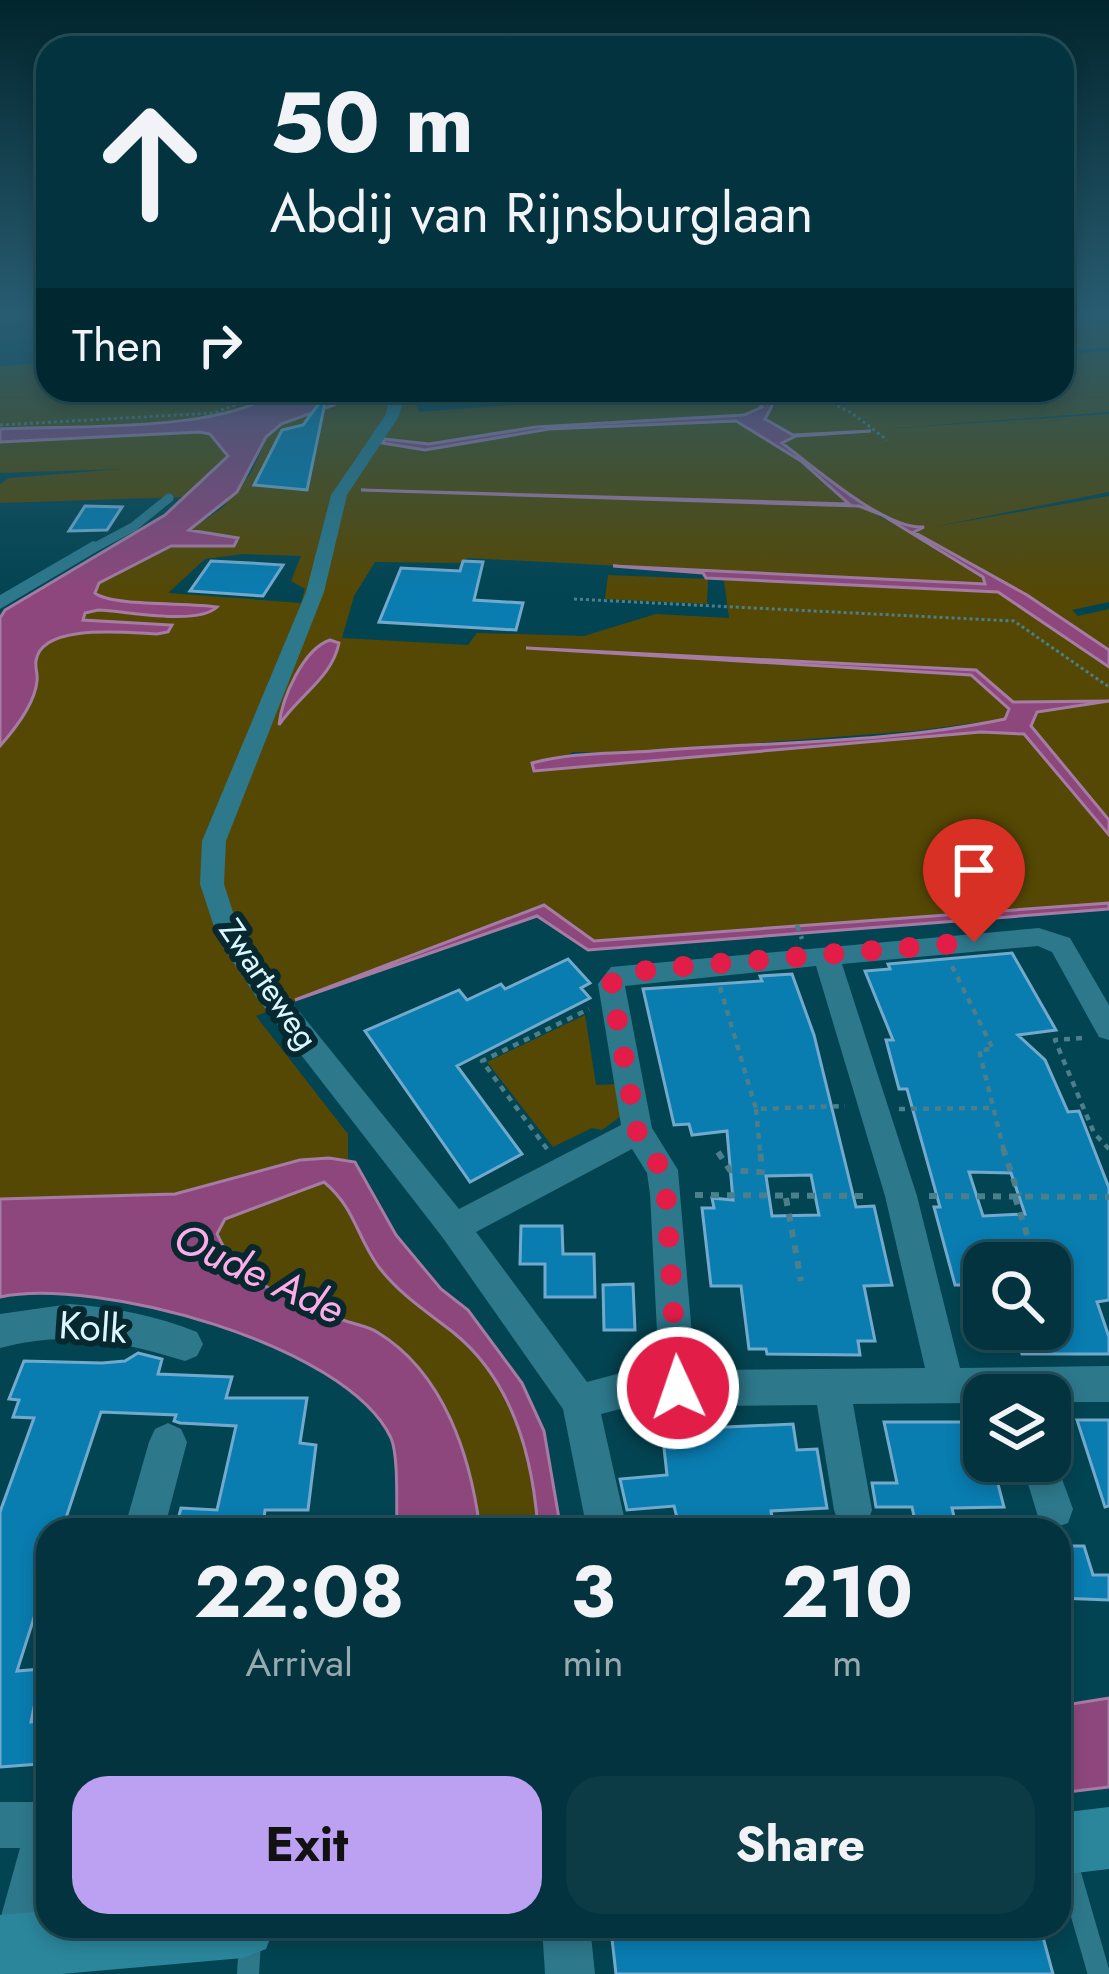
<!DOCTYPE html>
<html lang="en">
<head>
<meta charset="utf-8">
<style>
	:root { --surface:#02333e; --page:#0c3b45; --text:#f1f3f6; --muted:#96aab0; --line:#234e58; --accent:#bca0f2 }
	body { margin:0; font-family:Jost,sans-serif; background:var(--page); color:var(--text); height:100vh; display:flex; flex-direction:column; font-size:45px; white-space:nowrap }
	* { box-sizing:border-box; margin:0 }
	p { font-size:39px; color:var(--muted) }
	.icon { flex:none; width:66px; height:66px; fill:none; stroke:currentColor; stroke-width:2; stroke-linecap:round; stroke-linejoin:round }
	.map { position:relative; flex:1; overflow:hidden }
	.panel { position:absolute; left:36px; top:1518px; width:1035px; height:420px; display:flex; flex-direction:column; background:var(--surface); border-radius:36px; box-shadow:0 6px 18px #0003,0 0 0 3px var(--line) }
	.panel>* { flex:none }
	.top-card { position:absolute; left:36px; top:36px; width:1038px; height:366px; border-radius:36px; box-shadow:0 6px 18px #0003,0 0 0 3px var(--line); background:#02333e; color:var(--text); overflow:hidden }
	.controls { position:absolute; left:963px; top:1242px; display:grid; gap:24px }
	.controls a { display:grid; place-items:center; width:108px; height:108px; border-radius:24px; background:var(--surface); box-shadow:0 6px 18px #0003,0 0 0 3px var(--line); font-size:60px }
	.pin { position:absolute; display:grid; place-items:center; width:102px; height:102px; color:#fff; margin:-123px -51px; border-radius:50% 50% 50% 0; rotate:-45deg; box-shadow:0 0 12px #0007 }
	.pin .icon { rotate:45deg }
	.me { position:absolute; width:132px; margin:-66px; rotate:357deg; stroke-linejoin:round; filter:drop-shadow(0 0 9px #0008) }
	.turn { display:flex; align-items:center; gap:42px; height:252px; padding:0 36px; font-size:54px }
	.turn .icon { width:156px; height:156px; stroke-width:2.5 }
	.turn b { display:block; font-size:84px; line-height:102px }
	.then { display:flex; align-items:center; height:114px; padding:0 36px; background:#0003; gap:24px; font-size:45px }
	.eta { display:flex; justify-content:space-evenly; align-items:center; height:204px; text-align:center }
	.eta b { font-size:72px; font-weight:700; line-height:84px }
	.cta { display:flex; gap:24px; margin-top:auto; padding:24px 36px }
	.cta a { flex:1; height:138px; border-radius:36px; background:var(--accent); color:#111; font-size:48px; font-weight:700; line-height:138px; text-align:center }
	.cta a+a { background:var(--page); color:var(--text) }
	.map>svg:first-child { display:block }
	.green { fill:#554805; fill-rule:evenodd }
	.water { fill:#8e477d; stroke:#a57ca4; stroke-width:3 }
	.building { fill:#097cb0; stroke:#72aacd; stroke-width:3; fill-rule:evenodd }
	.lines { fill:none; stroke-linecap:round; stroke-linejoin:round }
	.path-far2 { stroke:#4a7f8b; stroke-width:3; stroke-dasharray:3 3; stroke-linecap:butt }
	.path-far1 { stroke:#4a7f8b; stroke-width:4.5; stroke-dasharray:6 6; stroke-linecap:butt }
	.path { stroke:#4a7f8b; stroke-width:6; stroke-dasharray:8 8; stroke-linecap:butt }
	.lane-far1 { stroke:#2d788b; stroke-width:9 }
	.lane { stroke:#2d788b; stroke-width:22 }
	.street { fill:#2d788b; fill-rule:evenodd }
	.secondary { fill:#2b869c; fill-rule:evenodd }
	.route { stroke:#e11d48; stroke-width:21; stroke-dasharray:0 37.8 }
	.labels { text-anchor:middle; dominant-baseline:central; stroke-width:12; stroke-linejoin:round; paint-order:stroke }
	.street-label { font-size:33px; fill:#daf6fe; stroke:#082830 }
	.near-street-label { font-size:39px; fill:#daf6fe; stroke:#082830 }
	.near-water-label { font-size:42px; font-style:italic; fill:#fdace7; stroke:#082830 }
</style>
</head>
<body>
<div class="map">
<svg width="1109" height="1974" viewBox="0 0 1109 1974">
	<rect width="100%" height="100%" fill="#034452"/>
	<path class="green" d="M1062 316H1109V348L1062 350Z
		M1109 351V412L882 429 1109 414V492L933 527 1109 496V602L1072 610 1078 616 1109 609V650L1027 595 916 533 983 577 985 585 468 558 459 563 375 562 354 596 342 638 468 645 477 633 584 636 656 614 729 618 724 581 716 579 998 592 1109 667V820L1031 726 1037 712 1102 701 1013 702 975 670 674 657 972 675 1009 709 1005 719 914 731 624 753 573 752 535 771 981 732 1024 734 1109 835V903L593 941 544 905 256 1016 348 1134V1159L300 1160 175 1194 0 1199V746C15 728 34 705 37 681 38 672 33 662 38 654 62 613 137 645 171 626L82 620 84 613 98 610 189 617 216 609C183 597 120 610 94 593L99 584 171 546 229 547 234 537 189 531 222 508 251 473 267 437 281 424 313 415 348 390H410L419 412 588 399 584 390H747L762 408 744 415 536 427 429 444 386 439 425 450 549 429 736 421 801 461 850 501 912 533 924 527C885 530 815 467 782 444L793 435 765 418 771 406 756 390H1062V354ZM243 554 301 556 291 581 305 589 301 603 168 593 205 559Z
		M48 363V390H281C221 433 75 425 0 429V366Z
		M200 432 210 434 228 456 184 497 0 503V484L9 478 122 469 0 473V442Z
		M608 575 708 579 707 604 605 599Z
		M585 1015 596 1085 618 1084 621 1116 602 1130 592 1128 553 1147 487 1062Z
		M324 1182C355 1208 356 1235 378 1266 398 1294 427 1312 453 1333 513 1380 533 1457 538 1530H480L475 1491 377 1331 274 1292 225 1251 217 1234 225 1219Z"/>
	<path class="water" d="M281 390H348L334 405 281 424 266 437 237 492 189 530 238 538 234 546H171L99 583 95 593C113 607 188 602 217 607 197 626 128 611 98 610L85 613 83 620 172 625 168 632 157 634C130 633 41 622 36 661 35 668 38 674 37 681 35 704 15 729 0 746V618L5 610 165 515 228 456 210 434 200 432 0 442V429C75 425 221 433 281 390Z
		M747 390H756L772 406 765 419 793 435 871 431 796 436 782 443C814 467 885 530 924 527L914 532 1027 595 1109 650V667L998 592 706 578 703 573 613 566 985 584 983 577 882 515 859 506 361 490 849 504 801 461 736 421 549 429 425 450 382 443 385 439 429 444 536 427 744 415 762 407Z
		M330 640 339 643C332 678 299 695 279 725 282 698 303 649 330 640Z
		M526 648 976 670 1013 702 1109 701 1037 712 1031 726 1109 820V835L1024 734 981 732 534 771 532 763C573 752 610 754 652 751 768 742 891 743 1005 719L1009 709 971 675Z
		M1109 903V909L588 950 537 916 295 1000 544 905 594 941Z
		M329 1158 355 1162 396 1235 441 1289 468 1310 522 1383 544 1431 561 1530H538C533 1457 513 1381 454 1333 427 1312 399 1294 378 1266 356 1235 355 1208 324 1182L225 1219 217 1234C239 1284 296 1302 343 1320 353 1324 368 1326 377 1332 445 1373 471 1458 480 1530H397C396 1508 399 1457 391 1438 346 1343 95 1277 0 1297V1199L175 1194 300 1160Z
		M1109 1698V1787L1059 1793V1706Z"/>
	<path class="building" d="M327 393 307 490 254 485 282 430 303 425Z
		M85 506 122 507 107 530 69 531Z
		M211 561 250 563 283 565 263 596 190 591Z
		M463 561 483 562 474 600 523 603 516 630 379 622 401 568 460 571Z
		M1012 953 1056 1030 1018 1035 1045 1060 1068 1112 1079 1111 1109 1188V1300L1097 1302 1109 1337V1354H1022L1014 1329H1050V1263H984V1285H955L934 1207H940L907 1089H899L886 1040H893L865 971 890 969 888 964ZM969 1172 1011 1173 1025 1214 983 1216Z
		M568 959 590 983 581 988 590 998 457 1066 522 1154 470 1182 365 1031 459 990 467 1000 501 984 505 989Z
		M792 974 814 1035 856 1207 874 1206 892 1285 864 1286 875 1341H858L860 1355 767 1354 766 1349H749L741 1286H711L702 1208H714L712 1198 733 1200 727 1131 692 1135 689 1124 674 1125 643 989 762 981 760 976ZM811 1175 819 1215 772 1216 766 1176Z
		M521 1226H562L563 1254H594L595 1297H545V1264H520Z
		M633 1284 635 1330H604L603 1285Z
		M138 1353 162 1359 158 1374 232 1377 226 1398H307L300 1443 316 1445 308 1510H265L263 1526 175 1530 181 1508 217 1510 236 1426 180 1423 174 1421 176 1415 101 1412 63 1527 48 1526V1574L17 1671 42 1669 31 1722 48 1721 39 1764 0 1767V1512L34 1418 13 1417 19 1400 9 1399 24 1361 102 1363 125 1361Z
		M1077 1420H1109V1506L1105 1507Z
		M884 1422H984V1461H992L1004 1507 952 1508 957 1530H917L912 1507H876L872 1483H897Z
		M793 1424 797 1450 817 1449 827 1508 771 1511 774 1528 722 1530H680L674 1506 627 1510 620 1479 667 1475 662 1430Z
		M1059 1546H1084L1093 1575H1109V1600L1059 1598Z
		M636 1926 681 1929 682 1936 731 1926H1040L1053 1974H616L611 1930Z"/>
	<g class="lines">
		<path class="path-far2" d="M805 390 852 413 887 440
			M0 425 214 413 273 390
			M574 599 1014 621 1109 687"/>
		<path class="path-far1" d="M797 925 802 939
			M952 966 993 1049 979 1050 1004 1151
			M720 987 756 1109 845 1106
			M1082 1038 1055 1040 1094 1133 1109 1149
			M756 1109 760 1151
			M899 1109 990 1108
			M547 1149 482 1061 589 1009"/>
		<path class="path" d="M1003 1148 1019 1196
			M718 1152 730 1170 762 1172 760 1148
			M695 1195 869 1196
			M929 1196 1109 1197
			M1015 1197 1036 1263
			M786 1198 801 1281"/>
		<path class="lane-far1" d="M99 545 133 527 169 498"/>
		<path class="lane" d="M1066 1860 1099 1974
			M248 1974 251 1926"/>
		<path class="street" d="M392 390H406L399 416 347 495 324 592 226 841 224 884 239 931 277 984 459 1209 621 1125 598 984 611 967 1039 928 1070 938 1109 1005V1040L1099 1037 1052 952 1038 946 842 964 917 1196 960 1368 1109 1366V1402H1050V1395H984V1403L853 1404 872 1510 867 1524 853 1529 839 1524 834 1510 817 1405 628 1407 601 1414 627 1530H587L563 1409 443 1238 257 998 218 939 200 884 202 841 306 592 331 495 385 416ZM816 966 885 1196 925 1368 695 1370 678 1170 652 1128 625 986ZM632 1149 647 1173 650 1194 659 1371H628L587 1382 476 1232Z
			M93 541 108 545 0 609V595Z
			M70 1304C114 1307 157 1316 197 1332L203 1344 197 1356 185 1361C122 1341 65 1330 0 1348V1314Z
			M168 1423 181 1429 187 1442 164 1530H124L149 1442 155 1429Z
			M1050 1446 1073 1509 1068 1523 1054 1528 1040 1523 1021 1461H1050Z
			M0 1802H48V1920L34 1963 17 1970 0 1963V1920L20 1848H0Z
			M542 1926H590L595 1974H545Z"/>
		<path class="secondary" d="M1109 1807V1869L1059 1875V1813Z
			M48 1911V1926H275L266 1949 243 1958 62 1974H0V1915Z"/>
	</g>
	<linearGradient id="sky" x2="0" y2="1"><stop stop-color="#02252d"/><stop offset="0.53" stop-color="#285c71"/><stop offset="1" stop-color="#285c71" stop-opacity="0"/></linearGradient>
	<rect width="1109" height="592" fill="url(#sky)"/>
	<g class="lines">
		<path class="route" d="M678 1388 666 1194 662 1170 637 1131 611 984 620 974 666 968 974 942"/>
	</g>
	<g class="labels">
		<g class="street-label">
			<text transform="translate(269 984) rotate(56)">Zwarteweg</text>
		</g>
		<g class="near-street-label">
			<text transform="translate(93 1327) rotate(4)">Kolk</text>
		</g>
		<g class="near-water-label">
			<text transform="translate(259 1273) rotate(25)">Oude Ade</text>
		</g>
	</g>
</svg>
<div class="controls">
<a><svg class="icon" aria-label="search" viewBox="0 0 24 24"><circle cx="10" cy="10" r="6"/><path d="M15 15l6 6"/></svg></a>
<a><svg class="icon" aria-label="layers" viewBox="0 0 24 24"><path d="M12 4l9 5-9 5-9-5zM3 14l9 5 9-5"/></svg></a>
</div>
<div class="pin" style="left:974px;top:942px;background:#d93025"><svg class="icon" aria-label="arrive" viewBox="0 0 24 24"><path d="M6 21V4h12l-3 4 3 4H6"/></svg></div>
<svg class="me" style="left:678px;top:1388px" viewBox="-20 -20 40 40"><circle r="17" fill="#e11d48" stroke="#fff" stroke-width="3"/><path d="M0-11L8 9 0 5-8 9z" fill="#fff"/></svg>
<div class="top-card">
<div class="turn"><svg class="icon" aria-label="ahead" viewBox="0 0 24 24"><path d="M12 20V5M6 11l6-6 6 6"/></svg><div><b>50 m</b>Abdij van Rijnsburglaan</div></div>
<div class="then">Then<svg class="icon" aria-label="right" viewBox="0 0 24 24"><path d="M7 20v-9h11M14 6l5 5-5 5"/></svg></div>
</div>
<section class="panel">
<div class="eta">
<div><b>22:08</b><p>Arrival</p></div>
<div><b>3</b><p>min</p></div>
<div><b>210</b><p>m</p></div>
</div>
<div class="cta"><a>Exit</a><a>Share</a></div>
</section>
</div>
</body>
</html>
